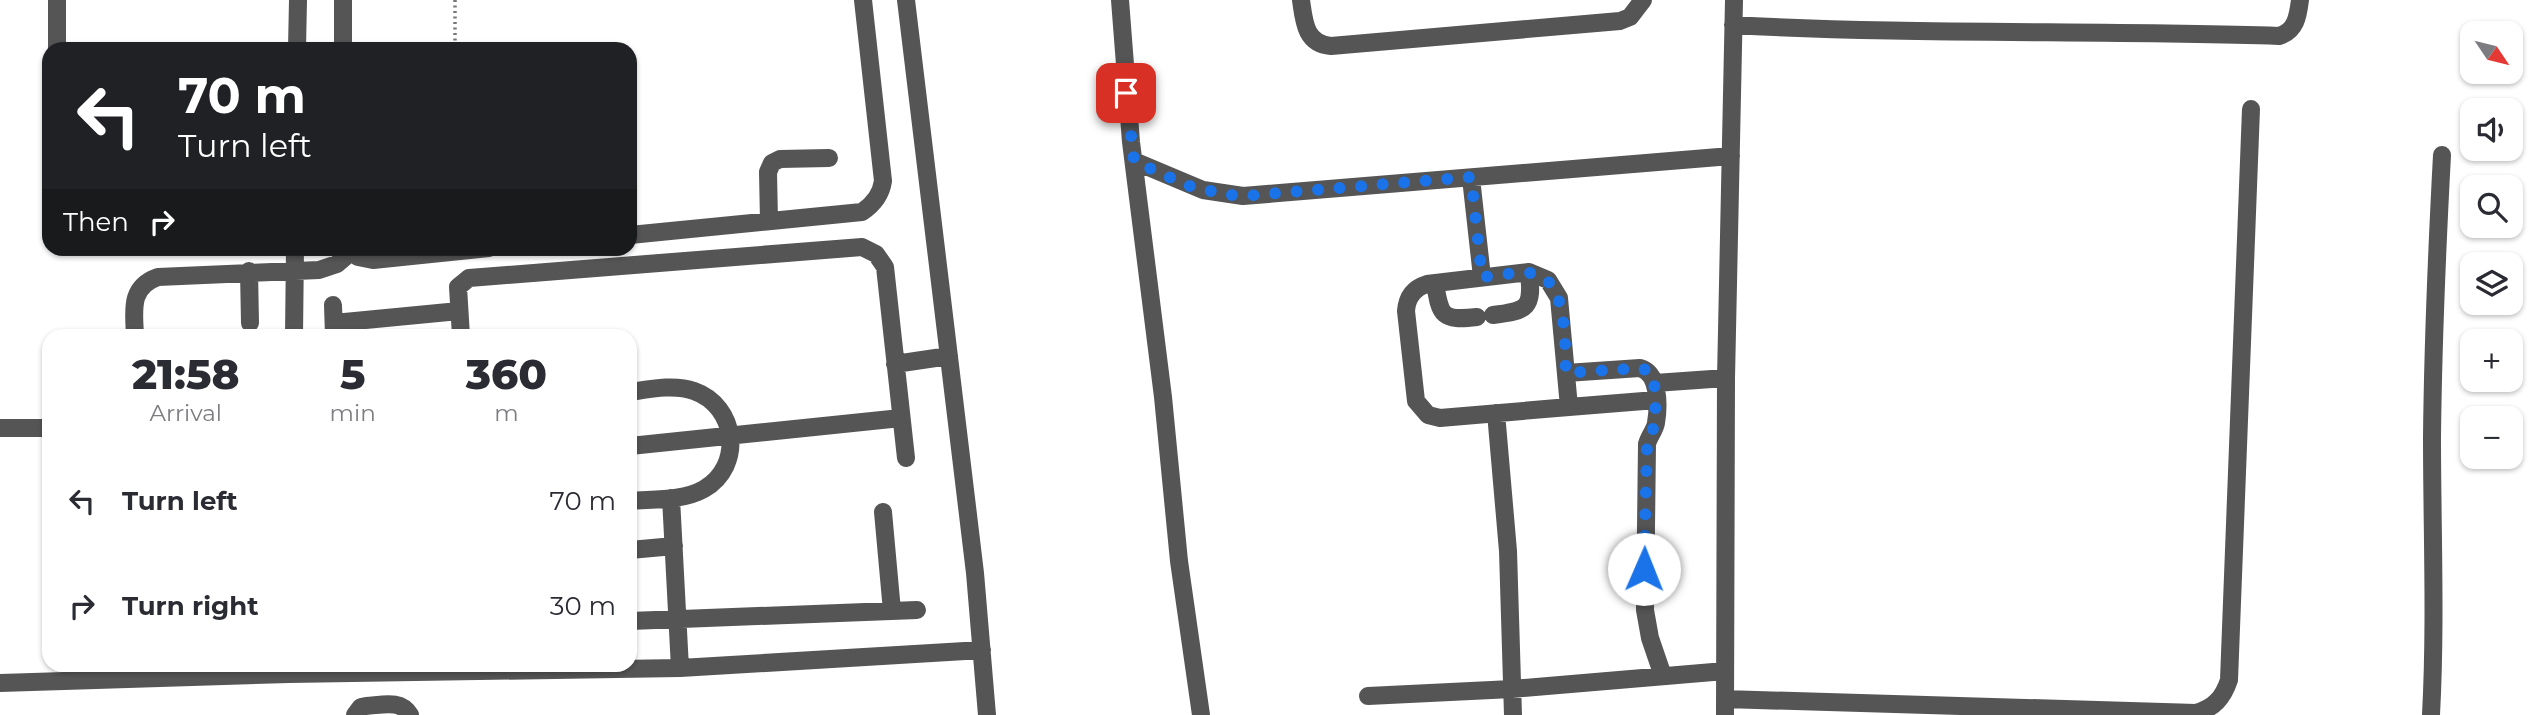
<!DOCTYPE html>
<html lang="en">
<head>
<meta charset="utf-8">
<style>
	:root { --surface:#fff; --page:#f7f7f7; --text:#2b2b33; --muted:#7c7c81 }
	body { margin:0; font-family:Montserrat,sans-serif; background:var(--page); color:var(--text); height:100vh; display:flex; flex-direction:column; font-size:26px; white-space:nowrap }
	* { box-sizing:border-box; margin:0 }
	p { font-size:23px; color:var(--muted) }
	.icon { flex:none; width:38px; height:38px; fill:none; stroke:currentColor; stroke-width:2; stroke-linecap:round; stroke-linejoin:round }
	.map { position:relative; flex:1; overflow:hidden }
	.sheet { position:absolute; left:42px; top:329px; width:595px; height:343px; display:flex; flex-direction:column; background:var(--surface); border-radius:21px; box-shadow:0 2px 5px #0004 }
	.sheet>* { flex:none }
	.guide { position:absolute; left:42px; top:42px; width:595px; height:214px; border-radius:21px; box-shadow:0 2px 5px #0004; background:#202124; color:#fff; overflow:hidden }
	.needle { width:46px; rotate:125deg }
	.tools { position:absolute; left:2460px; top:21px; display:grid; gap:14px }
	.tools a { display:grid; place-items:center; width:63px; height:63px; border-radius:14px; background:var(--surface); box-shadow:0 2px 5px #0004; font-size:35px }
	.pin { position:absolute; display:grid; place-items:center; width:60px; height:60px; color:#fff; margin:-30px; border-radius:14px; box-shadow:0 4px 10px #0006 }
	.me { position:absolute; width:77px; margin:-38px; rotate:1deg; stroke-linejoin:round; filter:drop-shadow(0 0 5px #0008) }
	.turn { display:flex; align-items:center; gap:24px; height:147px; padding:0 21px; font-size:32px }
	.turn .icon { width:91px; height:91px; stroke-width:2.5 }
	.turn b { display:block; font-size:49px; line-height:60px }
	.then { display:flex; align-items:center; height:66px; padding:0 21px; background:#0003; gap:14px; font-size:26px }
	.eta { display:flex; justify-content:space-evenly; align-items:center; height:119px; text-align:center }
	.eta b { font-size:42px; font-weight:800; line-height:49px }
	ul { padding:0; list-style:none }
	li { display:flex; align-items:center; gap:21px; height:105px; padding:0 21px }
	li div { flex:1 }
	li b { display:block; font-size:26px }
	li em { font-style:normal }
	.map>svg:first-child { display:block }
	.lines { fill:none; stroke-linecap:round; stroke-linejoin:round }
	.path { stroke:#777; stroke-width:3.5; stroke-dasharray:2 3.5; stroke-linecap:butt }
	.minor { stroke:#555; stroke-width:18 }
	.route { stroke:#1a73e8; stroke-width:12; stroke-dasharray:0 21.6 }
</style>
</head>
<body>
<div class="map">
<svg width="2546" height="715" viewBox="0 0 2546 715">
	<rect width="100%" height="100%" fill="#fff"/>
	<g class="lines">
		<path class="path" d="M455 0V49"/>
		<path class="minor" d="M906 0 975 573 987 715
			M1120 0 1131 142 1163 397 1179 561 1201 715
			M1301 0C1304 21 1305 44 1331 46L1620 21 1630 17 1643 0
			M1733 25C1915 35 2097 30 2279 36 2296 31 2298 16 2300 0
			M57 49V0
			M297 49 298 0
			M343 49V0
			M1134 161 1203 190 1243 196 1731 156
			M1471 178 1482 277
			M769 221 768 172 772 163 780 159 829 158
			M630 235 862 212C874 204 881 195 883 181L863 0
			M348 248 358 257 373 260 489 248
			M249 271 250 323
			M1529 272 1548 280 1559 298 1569 407 1440 418 1428 415 1416 401 1406 311C1407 297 1414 288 1427 284Z
			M1435 283C1440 316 1442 321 1477 317
			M333 305 334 336
			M1493 315C1528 311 1533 308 1529 272
			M334 323 459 311
			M135 336C134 311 129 287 158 277L319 270 337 264 351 252
			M294 336 295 248
			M461 336 458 287 469 278 862 247 876 254 885 267 906 458
			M895 364 949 356
			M1566 373 1640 368C1659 373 1659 405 1656 423 1655 430 1649 436 1647 444L1645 610 1650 638 1663 676
			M1655 383 1726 378
			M630 392C650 389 675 384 694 391 737 406 744 466 704 489 683 501 653 499 630 501
			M1569 407 1656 400
			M1496 413 1508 551 1513 715
			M0 428H49
			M630 446 901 418
			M671 498 680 668
			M883 512 892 611
			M630 550 674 546
			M630 621 917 610
			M0 683 289 674 680 668 982 650
			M1368 696 1512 689 1725 671
			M1725 699 2196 713C2214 708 2223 698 2229 680L2251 109
			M355 715 361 707 366 706C382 705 401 699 410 715
			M1725 715 1726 378 1734 0
			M2431 715C2436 622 2432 530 2432 437 2433 343 2437 249 2442 155"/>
	</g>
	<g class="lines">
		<path class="route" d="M1126 93 1134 161 1186 185 1223 194 1243 196 1471 177 1482 277C1498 276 1516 271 1531 273 1569 278 1564 344 1566 373L1640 368 1649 371 1654 378 1656 421 1647 444 1644 569"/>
	</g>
</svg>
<div class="tools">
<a><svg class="needle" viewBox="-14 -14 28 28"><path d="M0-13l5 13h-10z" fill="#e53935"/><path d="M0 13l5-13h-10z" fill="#7c7c81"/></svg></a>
<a><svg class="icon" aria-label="sound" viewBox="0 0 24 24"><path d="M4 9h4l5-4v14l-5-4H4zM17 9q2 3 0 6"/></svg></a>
<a><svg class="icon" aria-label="search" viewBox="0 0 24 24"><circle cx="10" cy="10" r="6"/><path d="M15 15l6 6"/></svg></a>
<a><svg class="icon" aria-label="layers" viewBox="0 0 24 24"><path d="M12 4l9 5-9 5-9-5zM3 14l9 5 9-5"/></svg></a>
<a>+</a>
<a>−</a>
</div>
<div class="pin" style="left:1126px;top:93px;background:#d93025"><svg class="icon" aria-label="arrive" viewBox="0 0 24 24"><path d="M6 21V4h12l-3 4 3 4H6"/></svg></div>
<svg class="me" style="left:1644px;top:569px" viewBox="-20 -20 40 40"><circle r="19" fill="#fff"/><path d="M0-13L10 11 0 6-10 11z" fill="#1a73e8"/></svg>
<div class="guide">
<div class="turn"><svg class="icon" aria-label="left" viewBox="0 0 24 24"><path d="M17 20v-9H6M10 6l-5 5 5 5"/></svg><div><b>70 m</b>Turn left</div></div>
<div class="then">Then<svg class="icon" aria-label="right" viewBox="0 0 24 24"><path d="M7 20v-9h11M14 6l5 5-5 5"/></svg></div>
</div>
<section class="sheet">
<div class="eta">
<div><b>21:58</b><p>Arrival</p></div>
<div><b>5</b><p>min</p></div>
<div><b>360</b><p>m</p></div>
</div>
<ul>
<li><svg class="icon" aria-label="left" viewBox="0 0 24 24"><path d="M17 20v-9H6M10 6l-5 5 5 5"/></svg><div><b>Turn left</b></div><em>70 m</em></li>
<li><svg class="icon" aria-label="right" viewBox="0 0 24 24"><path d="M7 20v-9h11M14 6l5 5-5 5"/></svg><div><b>Turn right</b></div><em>30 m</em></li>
</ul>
</section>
</div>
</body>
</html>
